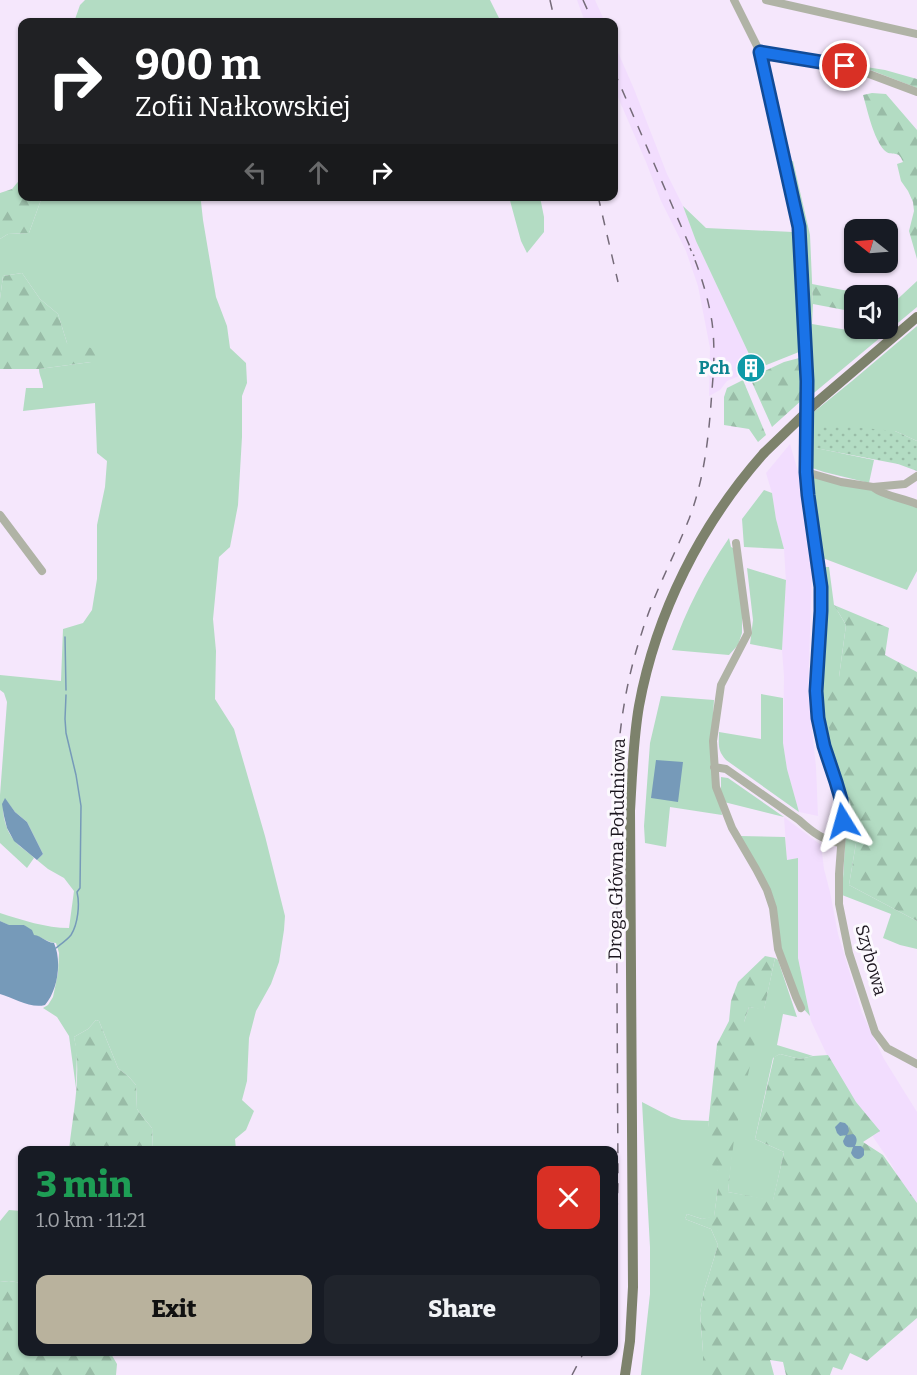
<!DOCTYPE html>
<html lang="en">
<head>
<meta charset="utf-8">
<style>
	:root { --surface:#171b24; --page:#20242c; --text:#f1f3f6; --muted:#9ea1a6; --accent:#b9b29d }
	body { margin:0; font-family:Bitter,serif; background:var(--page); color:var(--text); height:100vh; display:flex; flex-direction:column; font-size:22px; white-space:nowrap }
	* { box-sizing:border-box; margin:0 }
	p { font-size:20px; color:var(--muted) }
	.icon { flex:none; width:33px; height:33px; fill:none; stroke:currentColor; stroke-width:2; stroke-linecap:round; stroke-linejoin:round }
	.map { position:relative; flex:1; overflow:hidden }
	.side { position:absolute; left:18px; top:1146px; width:600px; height:210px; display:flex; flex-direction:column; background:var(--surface); border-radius:12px; box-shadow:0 2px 4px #0004 }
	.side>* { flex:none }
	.hud { position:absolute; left:18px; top:18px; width:600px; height:183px; border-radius:12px; box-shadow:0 2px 4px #0004; background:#202124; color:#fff; overflow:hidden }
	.needle { width:39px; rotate:287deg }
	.fabs { position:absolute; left:844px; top:219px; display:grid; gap:12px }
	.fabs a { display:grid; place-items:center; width:54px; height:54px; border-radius:12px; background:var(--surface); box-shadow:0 2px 4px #0004; font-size:30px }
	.pin { position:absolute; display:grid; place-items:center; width:51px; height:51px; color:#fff; margin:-26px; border:3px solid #fff; border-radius:50%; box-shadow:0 2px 6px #0007 }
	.me { position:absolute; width:66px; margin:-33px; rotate:352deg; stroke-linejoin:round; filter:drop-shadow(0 0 4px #0008) }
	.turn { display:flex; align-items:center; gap:21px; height:126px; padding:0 18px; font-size:27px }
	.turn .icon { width:78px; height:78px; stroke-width:2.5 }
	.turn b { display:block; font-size:42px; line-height:51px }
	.lanes { display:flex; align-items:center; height:57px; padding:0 18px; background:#0003; justify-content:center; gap:30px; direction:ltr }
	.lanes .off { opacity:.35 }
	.round { display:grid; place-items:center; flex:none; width:63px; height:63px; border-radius:12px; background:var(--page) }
	.summary { display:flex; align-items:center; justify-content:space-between; height:102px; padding:0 18px }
	h1 { font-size:36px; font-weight:800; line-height:45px; color:#1e9e55 }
	.primary-button { display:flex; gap:12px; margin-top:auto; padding:12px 18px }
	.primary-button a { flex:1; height:69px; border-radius:12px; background:var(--accent); color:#111; font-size:24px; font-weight:800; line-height:69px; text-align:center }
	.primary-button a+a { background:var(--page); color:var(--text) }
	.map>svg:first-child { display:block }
	.built { fill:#f2ddfe }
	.green { fill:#b3dcc3 }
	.forest { fill:url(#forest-firs) }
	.garden { fill:url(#garden-dots) }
	.water { fill:#769ab9 }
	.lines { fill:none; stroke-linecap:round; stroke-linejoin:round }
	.stream { stroke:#769ab9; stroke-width:1.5 }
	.minor { stroke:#b0b3a6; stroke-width:8 }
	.major { stroke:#7d826c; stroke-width:10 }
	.rail { stroke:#756b79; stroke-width:1.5; stroke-dasharray:10 10; stroke-linecap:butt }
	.major-bridge { stroke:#7d826c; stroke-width:10 }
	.route-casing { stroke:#114b97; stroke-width:15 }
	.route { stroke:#1a73e8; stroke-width:10 }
	.labels { text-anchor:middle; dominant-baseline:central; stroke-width:6; stroke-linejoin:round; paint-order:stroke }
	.culture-label { font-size:18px; font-weight:bold; fill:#0d838f; stroke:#fcf9fe; text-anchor:end }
	.street-label { font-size:18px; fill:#1a141d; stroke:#fcf9fe }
</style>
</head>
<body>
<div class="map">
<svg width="917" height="1375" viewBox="0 0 917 1375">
	<defs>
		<pattern id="forest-firs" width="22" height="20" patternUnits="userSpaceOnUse" patternTransform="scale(1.5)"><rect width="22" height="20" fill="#b3dcc3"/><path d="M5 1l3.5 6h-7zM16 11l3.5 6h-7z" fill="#99bca7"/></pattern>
		<pattern id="garden-dots" width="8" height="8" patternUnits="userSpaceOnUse" patternTransform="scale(1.5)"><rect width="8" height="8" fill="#b3dcc3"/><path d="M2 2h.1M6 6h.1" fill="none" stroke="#99bca7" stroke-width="1.8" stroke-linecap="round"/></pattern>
	</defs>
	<rect width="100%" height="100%" fill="#f5e7fc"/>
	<path class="built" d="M577 0H595L605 22H585Z
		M614 43 634 89 667 174 683 206 696 241 756 369 727 381 720 390 709 396 710 348 698 286 686 251 661 201 646 162 614 88Z
		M790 444 805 495 812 569 808 693 816 767 818 816 799 812 787 769 783 743 784 676 782 650 786 582 784 549 776 519 772 493 766 473Z
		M784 817 821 845 824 869 830 892 838 934 862 1013 884 1059 917 1112V1202L908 1194 890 1162 863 1122 843 1089 811 1021 798 958 797 858 787 860Z"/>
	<path class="green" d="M85 0H490L501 22H74L80 5Z
		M793 161 810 235 813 304 812 324 859 332 864 329 888 328V308L917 281V307L809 397 810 347 804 246 801 216 788 162Z
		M42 197H202L201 202 203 220 216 297 227 326 230 348 246 363 247 383 242 396V437L238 505 230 547 219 557 213 619 216 651 215 699 234 729 265 836 285 916 284 930 279 962 271 984 256 1011 249 1038 247 1081 242 1100 254 1111 246 1130 235 1139 236 1150H153L152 1128 142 1116 137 1109 136 1085 129 1077 118 1068 99 1021 96 1020 88 1029 74 1037 77 1051 76 1088 69 1036 57 1017 43 1008 48 1005 53 997 58 973 59 953 56 943C45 942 42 936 34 936L24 925H8L0 921V913C22 920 46 928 69 928L74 891 64 878 48 869 37 860 43 854 27 822 15 812 5 799C0 810 6 832 15 841 20 848 28 851 34 858L27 868 0 843V795L7 702 4 693 0 690V675L61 681 63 629 83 623 92 610 97 579V525L105 487 107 461 97 453 95 403 23 411 26 388H43C43 380 39 376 39 369L91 362 67 343 58 314 40 299 22 273 3 276 0 299V239L8 234 29 233Z
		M509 197H540L544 217V232L527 253 521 241Z
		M683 206 706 228 793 232 796 237 801 343 799 352 756 369 696 241Z
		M917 326V441L895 431 815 434 816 448 874 460 869 483 824 472 809 467 810 415 852 381Z
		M813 477 872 489 917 506V571L907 590 820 557 809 478Z
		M764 490 772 493 776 519 784 549 744 547 742 519Z
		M729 538 731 547 735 549 742 599V633L738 645 729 655 672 650C686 610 705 573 729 538Z
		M823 567H829L834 605 846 625 839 677 845 790 859 825 849 885 917 921V949L900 945 883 938 891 914 842 895 846 828 845 790 830 750 822 719 819 691 826 598Z
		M747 568 786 580 782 650 750 644 753 620Z
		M761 694 783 698V743L787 769 799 812 726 760C717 750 719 745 719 732L761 739Z
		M661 696 714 700 711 748 722 815 670 807 666 847 645 843 644 826 650 743Z
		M721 777 728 778 784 817 724 802 721 795Z
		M740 836 785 837 787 860 798 858V958L810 1016 800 1005 781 953 773 897Z
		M775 958 778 960 797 1017 783 1014 777 1045 813 1056 800 1059 780 1054 773 1058 755 1139 784 1152 773 1201 728 1192 744 1022 749 1007 764 1009Z
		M642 1102 671 1117 682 1120 709 1121 708 1127 718 1171V1188L714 1217 702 1219 687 1214 685 1219 711 1229 718 1245 704 1291 700 1313 703 1352V1375H641L650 1294V1247Z
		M9 1210 22 1211V1283L9 1281 0 1282V1221Z"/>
	<path class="forest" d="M860 66 885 70 917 79V88Z
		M872 93 886 94 917 130V259L909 231 914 211 913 202 908 191 901 181 897 164 903 162C898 148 892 158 884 150 873 137 868 112 863 95Z
		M22 177V196L42 197 29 233 8 234 0 239V193L12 189Z
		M22 273 40 299 58 314 67 343 101 350 91 362 39 369H0V299L3 276Z
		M812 284 869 295 855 296V312L813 304Z
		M803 357V399L772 427 750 378 784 362Z
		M743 380 766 435 758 442 749 429 724 425V397L727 388Z
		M834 605 889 628 885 655 917 672V921L849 885 859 825 845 790 826 716 829 686 839 677 846 625Z
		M765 956 775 958 764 1010 749 1007 744 1022 758 1029 734 1139 728 1192 773 1200 784 1152 755 1139 774 1057 780 1054 800 1059 813 1056 828 1055 856 1102 880 1131 863 1142 883 1155 917 1203V1318L867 1361 850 1353 842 1370 833 1367 830 1375H786L783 1362 770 1360 774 1375H703V1352L700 1313 704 1291 718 1245 711 1229 685 1219 687 1214 702 1219 714 1216 718 1188V1171L707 1160 708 1127 717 1044 729 1021 731 1001 738 982Z
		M96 1020 99 1021 118 1068 129 1077 136 1085 137 1109 142 1116 152 1128 153 1150H69C73 1113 82 1074 74 1037L88 1029Z
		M9 1281 22 1283V1352H110L117 1364 116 1375H0V1282Z"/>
	<path class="garden" d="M821 424 895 431 917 441V471L898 464 815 448V434Z"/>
	<path class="water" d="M656 760 683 762 678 802 651 798Z
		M5 798 15 812 27 822 43 854 37 860 14 841 7 828 4 816 2 804Z
		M0 921 9 925H24L32 930 34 935C42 936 45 942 54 943 62 961 58 990 45 1005 31 1009 14 998 0 994Z
		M840 1122 845 1123 848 1126 849 1131 847 1135 853 1134C858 1137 857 1142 855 1146H861L864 1149V1155C860 1161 854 1160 851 1153L853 1147C848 1148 844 1147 843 1141L846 1135 840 1136 837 1133 835 1127Z"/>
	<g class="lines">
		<path class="stream" d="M65 637 66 690
			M56 948C61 944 67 940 71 935 78 924 80 904 77 892L80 888 81 806 76 775 66 733 65 719 66 695"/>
		<path class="minor" d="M734 0 760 52 799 227 807 381 806 472 808 495 821 587V611L816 691 818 718 824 745 836 782 841 799 843 821 839 874V904L849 953 875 1032 887 1048 917 1064
			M766 0 917 34
			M760 52 845 66 869 74 917 92
			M806 472 841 482 873 487 905 484 917 476
			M874 488C884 496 904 498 917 504
			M0 515 42 571
			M736 543 748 633 721 685 713 741 716 787 732 828 756 869 767 890 773 908 778 949 796 997 801 1008
			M714 767 726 769 799 820C812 832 824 841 841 843"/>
		<path class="major" d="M816 403 917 317
			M625 1375 630 1341 633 1287 630 811C632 776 633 741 639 706 656 613 701 524 764 453"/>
		<path class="rail" d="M550 0 555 22
			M583 0 593 22
			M614 71 694 256
			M598 196 618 282
			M614 1253 617 1214 618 1181 616 798C617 741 624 686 642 632 654 593 674 557 689 519 705 477 709 434 712 390 714 367 715 345 712 322 708 297 700 271 690 248
			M572 1375 584 1352"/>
		<path class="major-bridge" d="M764 453 816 403"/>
	</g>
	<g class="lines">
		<g class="route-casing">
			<path id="route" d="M843 821 841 799 836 782 824 746 818 718 816 691 821 611V587L808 495 806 472 807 381 799 227 760 52 845 66"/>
		</g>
		<use href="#route" class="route"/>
	</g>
	<defs>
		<g id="building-disc" transform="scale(1.5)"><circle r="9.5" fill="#0f9aa8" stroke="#fcf9fe"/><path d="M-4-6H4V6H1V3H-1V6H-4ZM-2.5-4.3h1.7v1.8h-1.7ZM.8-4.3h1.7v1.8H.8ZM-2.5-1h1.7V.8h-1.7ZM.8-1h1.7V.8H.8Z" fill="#fff"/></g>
	</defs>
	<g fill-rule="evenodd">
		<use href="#building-disc" x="751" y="368"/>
	</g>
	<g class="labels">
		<g class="culture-label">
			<text x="730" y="368">Pch</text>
		</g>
		<g class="street-label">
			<text transform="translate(617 849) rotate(-89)">Droga Główna Południowa</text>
			<text transform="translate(871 960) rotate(74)">Szybowa</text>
		</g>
	</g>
</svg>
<div class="fabs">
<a><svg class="needle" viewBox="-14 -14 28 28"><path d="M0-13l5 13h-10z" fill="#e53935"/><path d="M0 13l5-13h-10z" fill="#9ea1a6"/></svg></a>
<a><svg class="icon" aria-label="sound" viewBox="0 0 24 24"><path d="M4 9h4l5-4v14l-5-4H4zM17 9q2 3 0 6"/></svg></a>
</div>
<div class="pin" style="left:845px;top:66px;background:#d93025"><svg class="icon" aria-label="arrive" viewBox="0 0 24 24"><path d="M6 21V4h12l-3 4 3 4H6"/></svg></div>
<svg class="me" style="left:843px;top:821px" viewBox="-20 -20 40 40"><path d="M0-17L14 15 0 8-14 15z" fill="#1a73e8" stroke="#fff" stroke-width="4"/></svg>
<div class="hud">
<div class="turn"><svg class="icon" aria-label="right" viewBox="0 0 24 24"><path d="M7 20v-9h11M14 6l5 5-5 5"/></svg><div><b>900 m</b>Zofii Nałkowskiej</div></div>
<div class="lanes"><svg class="icon off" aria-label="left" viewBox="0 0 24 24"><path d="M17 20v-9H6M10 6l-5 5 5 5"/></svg><svg class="icon off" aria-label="ahead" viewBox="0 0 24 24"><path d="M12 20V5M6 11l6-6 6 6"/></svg><svg class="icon" aria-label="right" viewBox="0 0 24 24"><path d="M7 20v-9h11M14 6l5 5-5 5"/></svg></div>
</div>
<section class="side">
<div class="summary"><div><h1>3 min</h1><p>1.0 km · 11:21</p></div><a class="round" style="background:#d93025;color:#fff"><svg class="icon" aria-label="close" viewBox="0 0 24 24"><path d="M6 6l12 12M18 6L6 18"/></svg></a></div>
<div class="primary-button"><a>Exit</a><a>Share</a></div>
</section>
</div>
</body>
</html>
